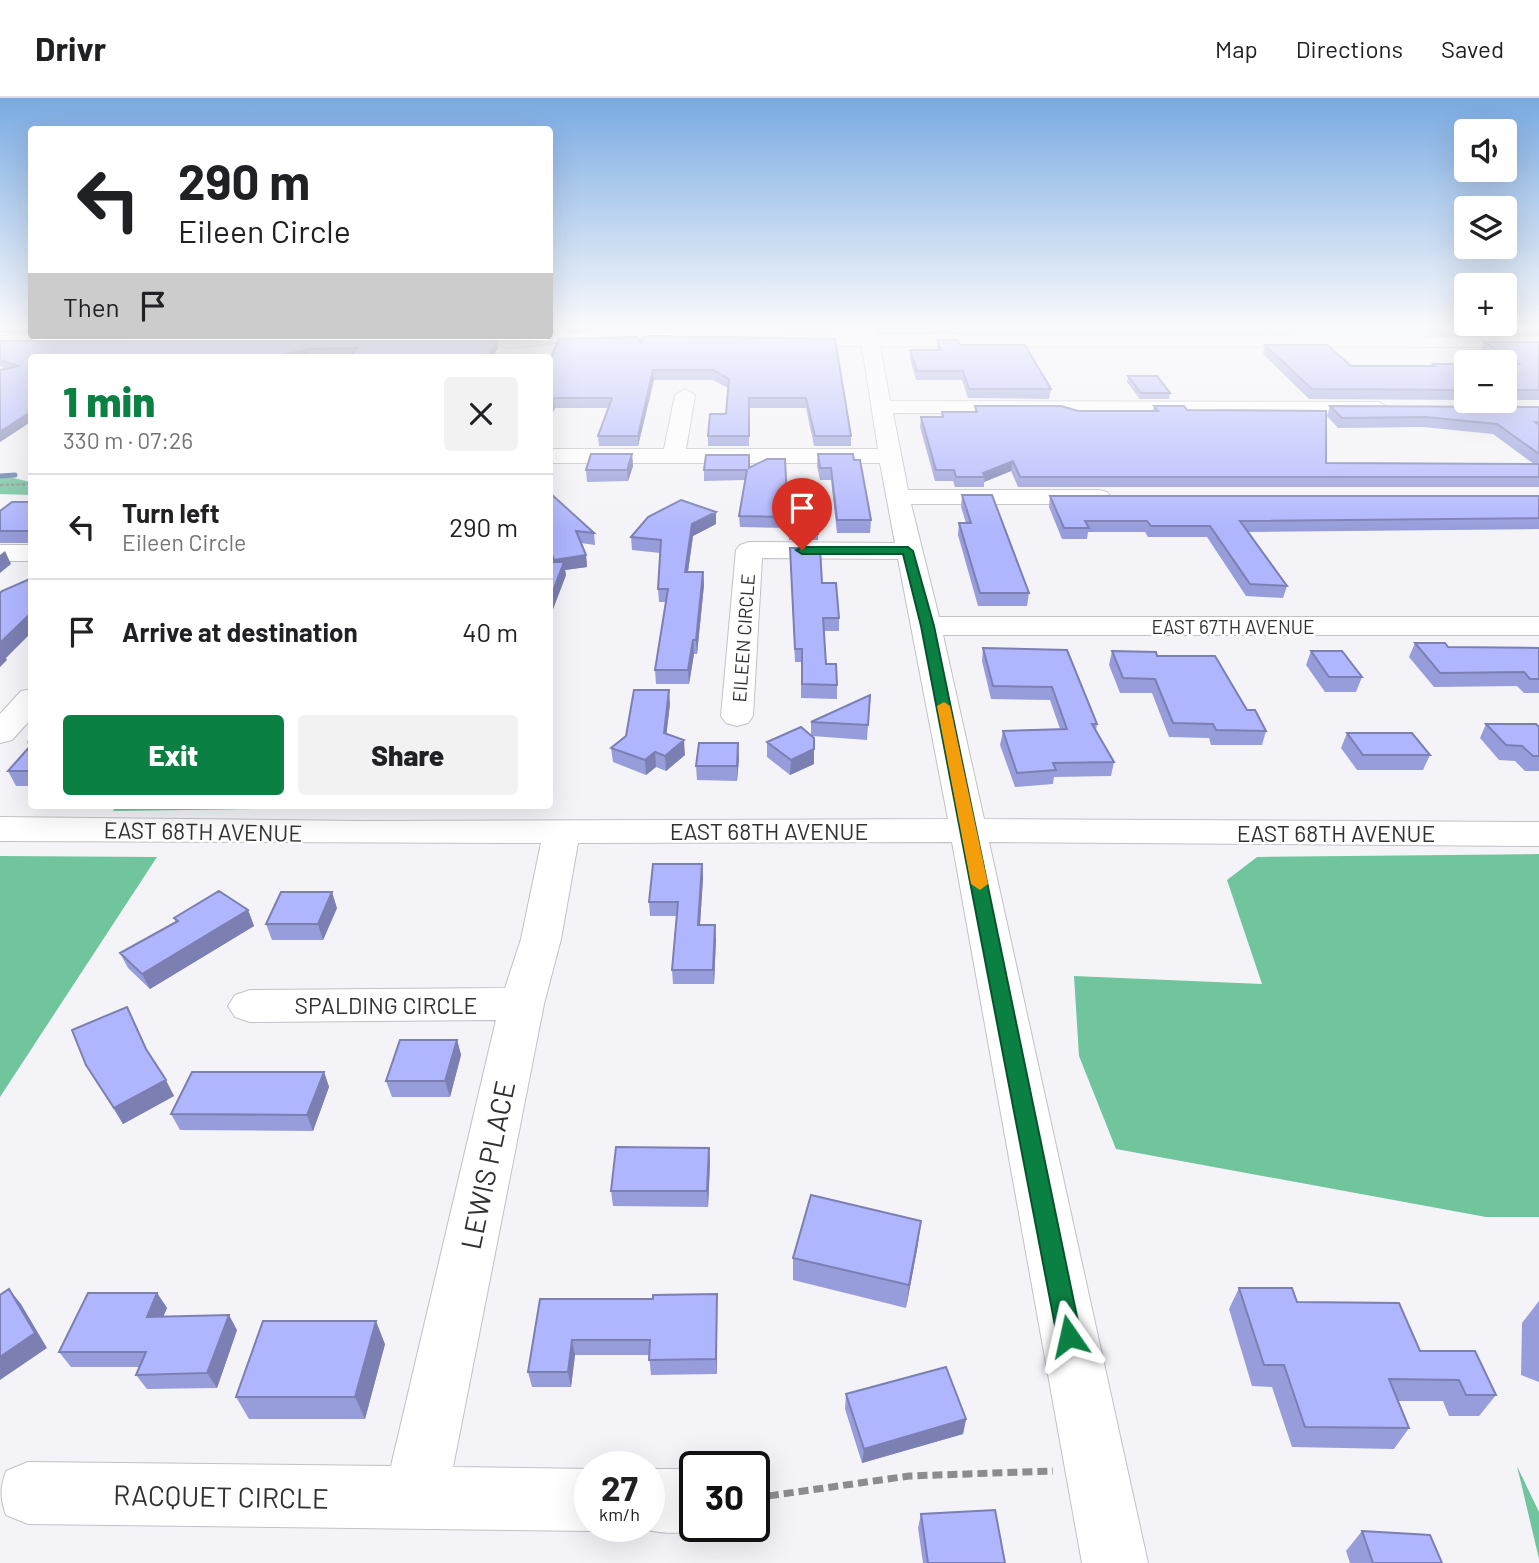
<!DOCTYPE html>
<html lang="en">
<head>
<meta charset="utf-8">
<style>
	:root { --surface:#fff; --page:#f2f2f2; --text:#202124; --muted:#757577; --line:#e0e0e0; --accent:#0b8043 }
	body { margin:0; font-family:Barlow,sans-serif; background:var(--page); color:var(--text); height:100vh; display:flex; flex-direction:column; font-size:26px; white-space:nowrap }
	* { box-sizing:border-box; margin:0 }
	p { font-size:23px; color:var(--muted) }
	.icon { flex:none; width:38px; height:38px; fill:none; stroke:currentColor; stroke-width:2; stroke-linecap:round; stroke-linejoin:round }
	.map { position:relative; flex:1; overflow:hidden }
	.panel { position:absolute; left:28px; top:256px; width:525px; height:455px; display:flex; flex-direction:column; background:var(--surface); border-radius:7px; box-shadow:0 7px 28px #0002 }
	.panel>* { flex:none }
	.hud { position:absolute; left:28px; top:28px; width:525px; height:214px; border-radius:7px; box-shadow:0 7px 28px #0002; background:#fff; color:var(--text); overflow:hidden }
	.buttons { position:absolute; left:1454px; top:21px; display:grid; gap:14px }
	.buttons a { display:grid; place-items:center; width:63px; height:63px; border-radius:7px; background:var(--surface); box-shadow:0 7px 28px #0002; font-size:35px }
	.speed { position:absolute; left:574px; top:1353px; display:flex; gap:14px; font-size:35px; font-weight:700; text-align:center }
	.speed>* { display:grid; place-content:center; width:91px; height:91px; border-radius:50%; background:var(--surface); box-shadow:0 7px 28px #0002; line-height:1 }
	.speed small { font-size:18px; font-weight:400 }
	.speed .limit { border:4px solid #111; border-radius:10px; background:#fff; color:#111 }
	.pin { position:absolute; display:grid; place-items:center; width:60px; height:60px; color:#fff; margin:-72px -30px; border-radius:50% 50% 50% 0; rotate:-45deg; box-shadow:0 0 7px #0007 }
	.pin .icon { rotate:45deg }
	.me { position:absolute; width:77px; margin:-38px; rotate:349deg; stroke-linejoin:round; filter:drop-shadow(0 0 5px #0008) }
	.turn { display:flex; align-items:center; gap:24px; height:147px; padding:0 35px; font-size:32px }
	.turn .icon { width:91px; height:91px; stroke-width:2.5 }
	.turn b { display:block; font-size:49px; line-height:60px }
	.then { display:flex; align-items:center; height:66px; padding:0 35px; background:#0003; gap:14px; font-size:26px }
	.round { display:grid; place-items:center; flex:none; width:74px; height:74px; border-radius:7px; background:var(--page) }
	.head { display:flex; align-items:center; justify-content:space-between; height:119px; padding:0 35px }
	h1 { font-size:42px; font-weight:800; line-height:52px; color:var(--accent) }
	.action { display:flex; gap:14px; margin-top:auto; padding:14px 35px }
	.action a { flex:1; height:80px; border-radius:7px; background:var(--accent); color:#fff; font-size:28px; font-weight:800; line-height:80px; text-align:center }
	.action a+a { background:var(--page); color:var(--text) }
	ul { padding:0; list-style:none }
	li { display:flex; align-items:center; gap:21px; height:105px; padding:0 35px; border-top:2px solid var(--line) }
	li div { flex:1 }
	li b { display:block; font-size:26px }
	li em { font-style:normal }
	header { display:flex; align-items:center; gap:42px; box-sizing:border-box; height:98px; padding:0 35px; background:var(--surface); border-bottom:2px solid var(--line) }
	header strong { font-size:33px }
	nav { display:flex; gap:38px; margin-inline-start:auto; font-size:24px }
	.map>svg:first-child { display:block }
	.green { fill:#b2eacd }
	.forest { fill:#70c59d }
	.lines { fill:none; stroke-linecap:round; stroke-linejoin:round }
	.stream { stroke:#5e7ba7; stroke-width:5 }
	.minor-casing { stroke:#c2c2c6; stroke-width:2 }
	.path-far1 { stroke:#8c8c8e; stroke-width:2.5; stroke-dasharray:3.5 2; stroke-linecap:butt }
	.path { stroke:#8c8c8e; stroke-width:7; stroke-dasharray:10 5; stroke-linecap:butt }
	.minor { fill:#fff; fill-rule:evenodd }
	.wall { fill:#979dda }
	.shaded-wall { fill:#7b7fb2 }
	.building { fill:#b0b6fe; stroke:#7b7fb2; stroke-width:2 }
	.route { fill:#0b8043; stroke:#07532c; stroke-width:2 }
	.slow { fill:#f59e0b }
	.labels { text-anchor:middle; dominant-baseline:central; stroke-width:5; stroke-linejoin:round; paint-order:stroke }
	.far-street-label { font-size:19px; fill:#313132; stroke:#fff }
	.street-label { font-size:23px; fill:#313132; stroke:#fff }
	.near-street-label { font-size:28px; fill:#313132; stroke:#fff }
</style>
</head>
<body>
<header>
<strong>Drivr</strong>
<nav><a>Map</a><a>Directions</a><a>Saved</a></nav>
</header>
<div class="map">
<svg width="1539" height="1465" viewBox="0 0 1539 1465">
	<rect width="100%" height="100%" fill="#f4f4f8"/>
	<path class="green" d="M1296 227H1419L1439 238 1299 236Z"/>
	<path class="forest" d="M876 227H1296L1299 236 878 237Z
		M1419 227H1539V238H1439Z
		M0 377 31 384V397L0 396Z
		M117 707H328L327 710 113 713Z
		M1539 756V1119H1486L1116 1051 1079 958 1074 878 1262 886 1227 782 1257 759Z
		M0 758 157 759 0 999Z
		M1517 1368 1539 1414V1461Z"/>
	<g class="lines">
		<path class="stream" d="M0 378 15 377"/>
		<g class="minor-casing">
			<path id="minor" d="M858 227H876L877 237 1539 239V249L880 248 890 303 1379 304 1389 310 1379 316 893 315 908 392H1099L1107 394 1111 399 1107 404 1099 406H911L939 519H1539V537H943L984 721 1539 724V748L989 744 1148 1465H1082L952 744 578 745 561 841 544 906 453 1369 590 1371V1428H603L590 1433 28 1426 6 1417C0 1400 0 1390 6 1373L28 1364 391 1368 496 922 250 924 235 919 228 908 235 897 250 892 505 890 521 841 541 745 0 743V719L361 723 948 721 898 461 762 460 753 618 748 625 737 628 726 625 721 618 736 452 740 447 749 444 895 445 880 365H550V351H664L675 297 685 291 695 297 686 351H878L862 248 786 247 777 242 786 237H860Z
				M550 235H693L702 240 693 245H553L506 250 497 245 506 240 550 238Z
				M0 238H221C208 253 31 248 0 248Z
				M0 447H32V463H0Z
				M32 591V620L12 642 0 645V616L21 593Z
				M649 1371H695V1428H708C687 1437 657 1437 636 1428H649Z"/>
		</g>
		<path class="path-far1" d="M0 387 32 386"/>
		<path class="path" d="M754 1400 909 1378 1053 1373"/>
		<use href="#minor" class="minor"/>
	</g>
	<path class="wall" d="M0 227H32V236L0 235Z
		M567 227H600L597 233 567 234Z
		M652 227H830V234L652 232Z
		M929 227H951V235H931Z
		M835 241 851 338V348H814L806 310H749V348H708V338L726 316 728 290 713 282H654L638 348H599L598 338 608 310H555L550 321V262L641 244Z
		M937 242 960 247 1051 291 1049 301 968 300 962 282H916L910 261V252H937Z
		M0 243 498 250 350 258 32 259V323L0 344V272L7 271 0 268Z
		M1484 244H1539V302H1505V264H1498L1481 253Z
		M1265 247 1351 268H1432L1433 266H1466V302L1309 301 1263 256Z
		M1128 278 1170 295 1169 301H1140L1127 284Z
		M975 308 1078 313H1153L1154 308 1187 312 1326 365 1534 366 1493 336 1423 329 1338 330 1327 318 1330 308 1539 309V389H1018L1011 373 984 384V389H955L953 383H935L920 329 921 319H942V314H975Z
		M632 356 633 368 628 383 587 384 586 372Z
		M818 356 854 362 871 422 870 435H837L831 382H820L817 368Z
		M749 370 788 419V430L740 429 739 418 745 382 704 383V372Z
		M550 395 594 435 595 447 581 445 586 457 587 469 565 472 566 477 550 519V464H552L550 458Z
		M962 397 1029 495 1027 508H978L958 437 959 425H966L961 409Z
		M1050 398H1539V431L1248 434 1287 488 1283 500 1246 498 1207 439H1148L1145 434H1088L1087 441H1062L1049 409Z
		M32 404V445H0V413Z
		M789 416 818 436V442H789Z
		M716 426 693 438 688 474H703L704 487 697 556H694L689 586H656L655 572 666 504H659L658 491 660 455 632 452 631 439Z
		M790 450 822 485 839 520V533H824L826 566 837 587V601L801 600V564H795Z
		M1415 545 1448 549 1539 550V595H1524L1517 588 1434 589 1409 559Z
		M983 550 1067 552 1097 626 1096 633 1114 664 1111 678 1054 679 1053 686 1015 689 1000 647 1003 633 1060 631 1050 602 991 601 982 563Z
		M1112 553 1157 558 1247 612 1266 633 1262 647H1211L1209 640 1169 639 1152 595H1120L1109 567Z
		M1311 553 1362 579 1356 594H1325L1306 567Z
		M870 597 867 642 812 638 814 666 790 677 767 659V644L811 638V624Z
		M670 606 666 636 685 657 666 673 656 669 646 677 613 664 611 650Z
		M1486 626 1539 629V673H1525L1515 663 1499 662 1480 640Z
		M1347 635 1430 657 1423 672H1357L1341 650Z
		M32 638V688H16L8 673 29 649 27 644Z
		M739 660 737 683 697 682 696 668Z
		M702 766 703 780 700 827 716 841 714 886H673L672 872 677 818H650L649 804Z
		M337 810 323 842H272L266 826Z
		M248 812 254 828 150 891 128 870 120 855 176 824 174 820Z
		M127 909 149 956 174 998 123 1026 86 967Z
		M457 942 461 957 450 999H392L386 983Z
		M324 974 329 989 313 1033 180 1032 171 1016Z
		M709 1050 710 1066 708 1109 613 1108 611 1093Z
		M918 1146 906 1210 793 1182V1160Z
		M1239 1190 1297 1204 1420 1253 1496 1297 1479 1318H1449L1443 1303H1398L1409 1330 1394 1351 1292 1349 1272 1289 1252 1288 1229 1211Z
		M157 1195 167 1210 163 1218 237 1232 217 1290 147 1291 136 1277 139 1269H71L59 1254Z
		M717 1196V1276L651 1277 649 1257H575L571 1289H532L528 1274 540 1201H653Z
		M1539 1203V1284L1521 1277 1522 1225Z
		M385 1246 365 1321H249L236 1299Z
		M846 1296 966 1321 963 1336 862 1365 845 1311Z
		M921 1416 1005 1465H923L918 1430Z
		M1362 1433 1442 1465H1350L1346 1453Z"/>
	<path class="shaded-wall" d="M497 243 498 250 493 259H488Z
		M309 251 311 258 306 259H285L287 256Z
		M653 272 654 282 638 348V338Z
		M554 300 555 310 550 321V309Z
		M32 313V323L0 344V334Z
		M632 356 633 368 628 383 627 372Z
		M1013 363 1011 373 984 384 985 379 983 375Z
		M716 414V426L693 438 686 487 685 474 692 426Z
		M5 453 11 466 0 475V457Z
		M586 457 587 469 565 472 566 477 550 519V501L555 474 554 462Z
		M703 474 704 487 697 556 696 542Z
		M32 514V534L6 560 7 562 0 569V545Z
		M693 542 694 556 689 586 688 572Z
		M669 592 670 606 665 649 664 635Z
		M684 642 685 657 666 673 665 658Z
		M738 645 739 660 737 683V668Z
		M814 651V666L790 677 791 662Z
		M655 654 656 669 646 677 645 662Z
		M702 766 703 780 699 841 698 827Z
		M332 794 337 810 323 842 318 826Z
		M248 812 254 828 150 891 142 876Z
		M715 827 716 841 714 886 713 872Z
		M457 942 461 957 450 999 445 983Z
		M324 974 329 989 313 1033 307 1017Z
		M166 982 174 998 123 1026 114 1010Z
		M709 1050 710 1066 708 1109 707 1093Z
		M921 1123 918 1146 906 1210 909 1187Z
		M9 1191 21 1206 47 1250 0 1282V1259Z
		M157 1195 167 1210 157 1234 147 1219Z
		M717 1196V1276L716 1261Z
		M229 1217 237 1232 217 1290 207 1275Z
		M376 1223 385 1246 365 1321 355 1299Z
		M572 1242 575 1257 571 1289 568 1274Z
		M966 1321 963 1336 862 1365 864 1351Z"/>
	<path class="building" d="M0 227H32V229L0 228Z
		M567 227H592L567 228Z
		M931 227H951L952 230H931Z
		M208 238H489L497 243 488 259H349L357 250 309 251 287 256 285 259H32V313L0 334V272L18 268 0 262V243L183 241Z
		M648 238 835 241 851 338H815L806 300H749V338H708L710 316H726L729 281 713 272H653L638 338H598L612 300H554L550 309V262L559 241 637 239 641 244 642 239Z
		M937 242H958L960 247H1025L1051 291H969L963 273H917L910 252H941Z
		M1484 244H1539V292H1505V266H1519Z
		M1265 247H1327L1351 268H1435L1433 266H1466V292L1312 291Z
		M1128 278H1157L1170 295H1141Z
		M975 308H1061L1078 313H1158L1154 308H1184L1187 312 1326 313V365L1539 366V379H1020L1013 363 983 375 985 379H956L954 372H936L921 319H943L942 314H977Z
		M1330 308 1539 309V324H1535L1539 327V356L1497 326 1426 319 1342 320Z
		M591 356H632L627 372H586Z
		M818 356H853L854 362H860L871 422H837L831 370H820Z
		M706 357H749V370L767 361H785L788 419 739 418 747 372H704Z
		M550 395 594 435 576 433 586 457 554 462 550 450Z
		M962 397H992L1029 495H980L959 425H971Z
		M1050 398H1539V420L1240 423 1287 488 1250 486 1210 428H1151L1147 423H1085L1089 430H1064Z
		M681 402 716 414 692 426 685 474H703L696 542H693L688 572H655L668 491H658L661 442 631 439 648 419Z
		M12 404H32V430L28 433H0V413Z
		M789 416 816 417 818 436 789 435Z
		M790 450H820L822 485H836L839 520H823L826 566H836L837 587 802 586V551H795Z
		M550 464H564L550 501Z
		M32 480V514L0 545V495L2 493Z
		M1415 545H1445L1448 549 1539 550V581H1530L1524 574 1440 575Z
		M983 550 1067 552 1097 626H1092L1114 664 1053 665 1056 672 1017 675 1003 633 1067 631 1052 589 993 588Z
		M1112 553 1156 554 1157 558H1215L1247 612H1255L1266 633 1216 632 1213 626 1173 625 1155 581 1123 580Z
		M1311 553H1342L1362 579H1329Z
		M634 592H669L664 635 684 642 665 658 655 654 645 662 611 650 626 638Z
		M870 597 868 627 811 624Z
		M1486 626H1536L1539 629V658H1533L1522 648 1506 647Z
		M801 629 814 640V651L791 662 767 644Z
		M1347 635H1412L1430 657H1363Z
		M699 645H738L737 668H696Z
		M32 646V673H8Z
		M653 766H702L698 827H715L713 872H672L678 804H649Z
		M219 793 248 812 142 876 120 855 178 823 174 820Z
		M281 794H332L318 826H266Z
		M127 909 146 951 166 982 114 1010 86 967 72 932Z
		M400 942H457L445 983H386Z
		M192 974H324L307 1017 171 1016Z
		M616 1049 709 1050 707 1093H611Z
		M811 1097 921 1123 909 1187 793 1160Z
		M1239 1190H1292L1297 1204 1399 1205 1420 1253H1475L1496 1297H1466L1459 1282 1389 1281 1409 1330 1305 1329 1284 1267H1264Z
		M9 1191 35 1235 0 1259V1197Z
		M88 1195H157L147 1219 229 1217 207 1275 136 1277 146 1254H59Z
		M717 1196 716 1261 649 1262 650 1242H572L568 1274H528L540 1201H653V1197Z
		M263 1223H376L355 1299H236Z
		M946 1269 966 1321 864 1351 846 1296Z
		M995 1412 1005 1465H928L921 1416Z
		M1362 1433 1430 1437 1442 1465H1373Z"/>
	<linearGradient id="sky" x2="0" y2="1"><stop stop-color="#79aae2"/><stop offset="0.53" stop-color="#fafafc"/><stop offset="1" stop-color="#fafafc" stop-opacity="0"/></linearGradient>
	<rect width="1539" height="432" fill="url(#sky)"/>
	<path class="route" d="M908 449 913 453 934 528 1081 1238 1078 1246 1069 1250 1061 1246 1057 1238 921 528 903 456H802L796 452 802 449Z"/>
	<path class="slow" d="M944 604 950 608 988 786 980 792 971 786 937 608Z"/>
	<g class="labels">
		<g class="far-street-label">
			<text x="1233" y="528">EAST 67TH AVENUE</text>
			<text transform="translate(743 540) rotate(-86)">EILEEN CIRCLE</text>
		</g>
		<g class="street-label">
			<text transform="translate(203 733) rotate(1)">EAST 68TH AVENUE</text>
			<text x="769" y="733">EAST 68TH AVENUE</text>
			<text x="1336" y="735">EAST 68TH AVENUE</text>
			<text x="386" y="907">SPALDING CIRCLE</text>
		</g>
		<g class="near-street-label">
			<text transform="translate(487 1067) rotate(-78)">LEWIS PLACE</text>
			<text transform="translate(221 1398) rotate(1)">RACQUET CIRCLE</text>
		</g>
	</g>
</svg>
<div class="buttons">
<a><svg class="icon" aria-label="sound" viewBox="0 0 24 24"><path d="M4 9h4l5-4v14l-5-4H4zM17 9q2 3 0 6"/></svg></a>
<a><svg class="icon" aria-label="layers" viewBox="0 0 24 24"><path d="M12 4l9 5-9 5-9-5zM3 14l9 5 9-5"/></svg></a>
<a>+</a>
<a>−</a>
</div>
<div class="speed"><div>27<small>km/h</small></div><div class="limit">30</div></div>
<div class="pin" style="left:802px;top:452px;background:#d93025"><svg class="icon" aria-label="arrive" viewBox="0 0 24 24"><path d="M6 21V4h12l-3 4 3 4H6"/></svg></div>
<svg class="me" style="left:1069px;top:1238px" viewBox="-20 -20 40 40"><path d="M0-17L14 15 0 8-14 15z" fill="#0b8043" stroke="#fff" stroke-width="4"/></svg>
<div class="hud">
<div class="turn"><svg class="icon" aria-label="left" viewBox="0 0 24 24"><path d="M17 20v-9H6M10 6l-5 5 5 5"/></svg><div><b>290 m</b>Eileen Circle</div></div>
<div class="then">Then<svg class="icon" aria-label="arrive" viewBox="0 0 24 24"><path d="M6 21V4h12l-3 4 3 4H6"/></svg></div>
</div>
<section class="panel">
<div class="head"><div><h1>1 min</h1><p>330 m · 07:26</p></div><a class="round"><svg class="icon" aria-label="close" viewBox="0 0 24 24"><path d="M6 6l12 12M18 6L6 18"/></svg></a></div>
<ul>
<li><svg class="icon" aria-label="left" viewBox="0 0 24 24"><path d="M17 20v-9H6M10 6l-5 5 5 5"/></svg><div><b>Turn left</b><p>Eileen Circle</p></div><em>290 m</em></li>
<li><svg class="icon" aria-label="arrive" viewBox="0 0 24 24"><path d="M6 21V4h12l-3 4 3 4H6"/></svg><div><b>Arrive at destination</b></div><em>40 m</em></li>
</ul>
<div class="action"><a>Exit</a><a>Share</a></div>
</section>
</div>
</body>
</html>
